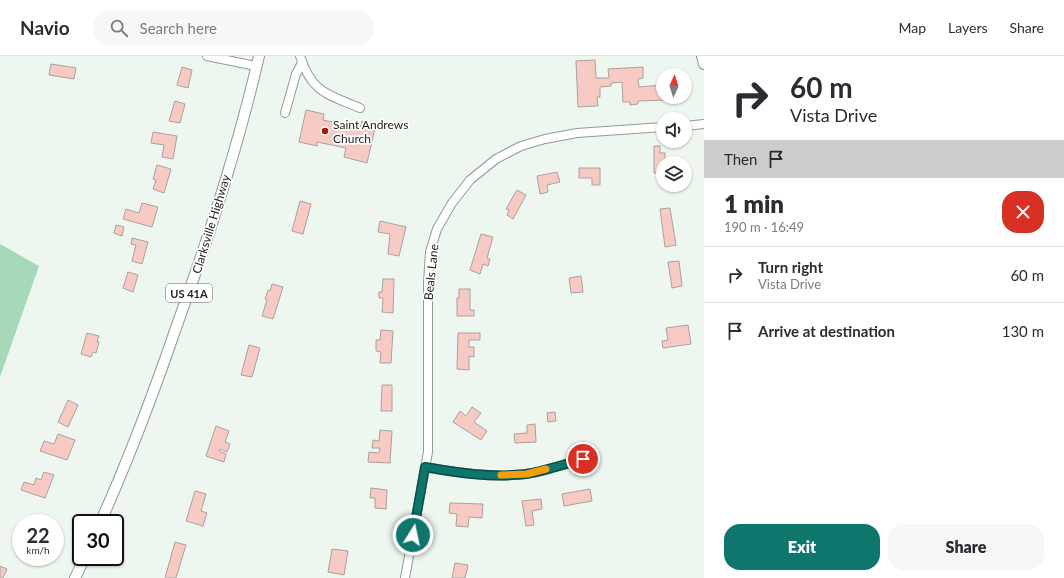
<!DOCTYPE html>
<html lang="en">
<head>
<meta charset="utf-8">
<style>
	:root { --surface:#fff; --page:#f7f7f7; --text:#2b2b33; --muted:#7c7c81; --line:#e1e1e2; --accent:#0f766e }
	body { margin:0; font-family:Lato,sans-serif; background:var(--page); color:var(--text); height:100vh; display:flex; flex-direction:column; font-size:15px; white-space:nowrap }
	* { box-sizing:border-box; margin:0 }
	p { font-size:13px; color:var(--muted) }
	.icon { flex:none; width:22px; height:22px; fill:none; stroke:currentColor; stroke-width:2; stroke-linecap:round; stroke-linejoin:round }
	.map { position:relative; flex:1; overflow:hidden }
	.sheet { display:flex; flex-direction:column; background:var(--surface); width:360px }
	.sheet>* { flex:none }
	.hud { background:#fff; color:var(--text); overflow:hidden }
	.needle { width:26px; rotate:3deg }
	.tools { position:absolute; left:656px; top:12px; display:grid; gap:8px }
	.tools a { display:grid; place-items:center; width:36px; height:36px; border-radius:50%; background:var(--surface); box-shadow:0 1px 3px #0004; font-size:20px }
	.speed { position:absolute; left:12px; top:458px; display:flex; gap:8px; font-size:20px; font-weight:700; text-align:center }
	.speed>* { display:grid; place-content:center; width:52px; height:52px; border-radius:50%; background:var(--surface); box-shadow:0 1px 3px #0004; line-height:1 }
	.speed small { font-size:10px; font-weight:400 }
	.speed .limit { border:2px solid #111; border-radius:6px; background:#fff; color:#111 }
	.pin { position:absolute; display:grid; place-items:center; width:34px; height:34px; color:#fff; margin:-17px; border:2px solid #fff; border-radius:50%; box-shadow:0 1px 4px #0007 }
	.me { position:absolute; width:44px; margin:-22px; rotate:10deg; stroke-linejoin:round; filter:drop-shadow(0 0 3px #0008) }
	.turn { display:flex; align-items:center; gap:14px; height:84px; padding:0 20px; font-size:18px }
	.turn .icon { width:52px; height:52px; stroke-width:2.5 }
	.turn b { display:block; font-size:28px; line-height:34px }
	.then { display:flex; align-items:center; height:38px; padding:0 20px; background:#0003; gap:8px; font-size:15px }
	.round { display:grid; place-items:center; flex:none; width:42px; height:42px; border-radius:16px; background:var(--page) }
	.head { display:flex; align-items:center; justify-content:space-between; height:68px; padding:0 20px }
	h1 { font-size:24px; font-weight:800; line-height:30px }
	.cta { display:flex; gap:8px; margin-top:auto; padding:8px 20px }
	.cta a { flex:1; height:46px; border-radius:16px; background:var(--accent); color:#fff; font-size:16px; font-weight:800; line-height:46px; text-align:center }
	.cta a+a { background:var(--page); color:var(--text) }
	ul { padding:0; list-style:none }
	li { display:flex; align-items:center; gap:12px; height:56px; padding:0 20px; border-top:1px solid var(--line) }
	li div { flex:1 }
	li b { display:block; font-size:15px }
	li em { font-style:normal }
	header { display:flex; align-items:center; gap:24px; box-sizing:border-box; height:56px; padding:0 20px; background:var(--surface); border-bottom:1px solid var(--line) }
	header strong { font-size:19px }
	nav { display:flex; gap:22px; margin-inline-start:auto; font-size:14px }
	.search { width:280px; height:36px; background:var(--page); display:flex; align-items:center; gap:10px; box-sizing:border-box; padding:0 14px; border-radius:16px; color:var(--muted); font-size:15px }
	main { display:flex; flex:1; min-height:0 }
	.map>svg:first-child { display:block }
	.green { fill:#a6d9b9 }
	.building { fill:#f7cbc3; stroke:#aaa19f }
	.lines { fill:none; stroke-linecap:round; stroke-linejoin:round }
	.minor-casing { stroke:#929a95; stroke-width:10 }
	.major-casing { stroke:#929a95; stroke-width:12 }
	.minor { stroke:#fff; stroke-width:8 }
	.major { stroke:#fff; stroke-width:10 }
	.route-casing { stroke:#0a4d48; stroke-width:10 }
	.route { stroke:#0f766e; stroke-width:7 }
	.slow { stroke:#f59e0b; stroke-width:7 }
	.poi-dot { fill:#a91904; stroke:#fff; stroke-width:1.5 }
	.labels { text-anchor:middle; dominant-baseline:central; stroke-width:3.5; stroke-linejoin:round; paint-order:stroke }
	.shield { fill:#fff; stroke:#636564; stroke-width:1 }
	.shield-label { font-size:11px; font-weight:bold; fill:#202321 }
	.poi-label { font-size:12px; fill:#202321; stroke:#fff; text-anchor:start }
	.street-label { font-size:12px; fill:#202321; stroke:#fff }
</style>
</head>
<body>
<header>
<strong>Navio</strong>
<div class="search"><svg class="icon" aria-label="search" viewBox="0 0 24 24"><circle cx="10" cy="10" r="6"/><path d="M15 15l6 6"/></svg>Search here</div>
<nav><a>Map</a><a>Layers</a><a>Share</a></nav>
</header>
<main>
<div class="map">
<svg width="704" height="522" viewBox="0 0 704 522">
	<rect width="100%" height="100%" fill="#eef6f0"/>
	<path class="green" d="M0 188 39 210 0 321Z"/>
	<path class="building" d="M595 4 596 22H609L608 13 643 11V22L638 23 639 31 663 29V41H666V44L638 45V48L630 49V46H623L622 26 611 27V30L600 31V41H597L598 50 578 51 576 5Z
		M51 8 76 12 74 23 49 19Z
		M182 11 192 14 188 32 177 29Z
		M175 45 185 48 180 67 169 65Z
		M306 54 324 58 323 64 360 72 362 65 376 68 367 107 344 101 346 92 317 86V90L299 86Z
		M153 76 177 80 173 103 162 101 164 89 151 87Z
		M654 90H660V97H665V107H663V117H654Z
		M157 109 171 113 164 137 153 133 156 124 153 123Z
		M579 112H600V129H592V122H579Z
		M557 116 560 126 547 129 548 136 540 138 537 120Z
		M517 134 526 139 513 163 507 159 509 154 506 153Z
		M300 145 311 148 303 178 292 175Z
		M142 147 158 151 152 171 123 163 126 153 139 157Z
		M670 152 676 189 665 191 660 153Z
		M380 165 406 171 399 200 388 198 390 178 378 176Z
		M116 169 124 171 122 180 114 177Z
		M481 178 493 181 487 202 490 203 488 210 483 208 480 218 470 214Z
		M132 182 148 186 142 208 132 205 136 189 131 188Z
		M679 205 682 230 672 232 668 206Z
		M128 216 138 219 133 236 123 232Z
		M581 220 583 236 571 237 569 222Z
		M383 223H394L393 257 382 256 383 242H379V236H382Z
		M272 228 283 231 273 263 262 260 267 244 265 243 268 234 270 235Z
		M459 233H470V254H474V260H457V242H459Z
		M688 269 691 288 663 292 662 285 668 284 666 272Z
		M381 274 393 275 391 307H380L381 296 376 295V284H380Z
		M87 277 99 280 97 286H99L96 297 93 296 91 301 81 298Z
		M458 277H480V284H469V291H474V301L469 300V314L457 313Z
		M249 289 260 292 252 321 241 319Z
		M382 329H392V355H381Z
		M68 344 78 349 68 371 58 366Z
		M472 351 481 357 474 366 487 375 481 384 453 366 460 355 466 360Z
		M555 356 556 365 548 366 547 357Z
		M535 368 536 386 515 387 514 378 527 377V369Z
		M216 370 229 375 225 386 230 388 227 396 220 393 219 395 226 398 224 406 206 400Z
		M380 374 392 375 390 407 368 406 369 396 379 397 380 392H372L373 384 379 385Z
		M58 378 75 384 67 404 40 395 44 385 54 388Z
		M44 416 54 419 45 442 21 434 24 426 34 429 36 422 41 424Z
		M371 432 387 434 386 453 375 452V442H370Z
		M590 433 592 445 564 450 562 438Z
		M195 435 206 438 201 455 207 457 203 470 186 465Z
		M541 443 542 453 532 455 534 469 526 470 522 445Z
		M450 447 483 448 482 462 469 461 468 471 456 470 457 458 449 457Z
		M175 486 186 489 176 522H165Z
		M332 493 348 495 344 519 328 516Z
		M455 507 468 509 465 522H452Z
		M0 510 7 513 3 522H0Z"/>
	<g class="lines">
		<g class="minor-casing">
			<path id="minor" d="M207 0 256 10
				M300 0C312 37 327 38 360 52
				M285 57 296 18 302 7
				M685 70 704 68
				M425 411C458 417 493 422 526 418 545 415 565 408 583 403
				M405 522 428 396V227L430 196 437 173 452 147 470 124 496 103 521 90 545 83 577 77 663 71"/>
		</g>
		<g class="major-casing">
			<path id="major" d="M702 0 704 8
				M100 467C129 403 154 336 177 269 209 181 238 91 259 0
				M75 522 85 501"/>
		</g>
		<use href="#minor" class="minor"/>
		<use href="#major" class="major"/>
	</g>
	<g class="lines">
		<g class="route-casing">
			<path id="route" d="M413 479 425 411C459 417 492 422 526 418 545 415 565 408 583 403"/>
		</g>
		<use href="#route" class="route"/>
		<path class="slow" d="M501 419 527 418 546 413"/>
	</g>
	<circle class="poi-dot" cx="325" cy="75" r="4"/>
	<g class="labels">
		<rect class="shield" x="166" y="228" width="46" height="18" rx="3"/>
		<g class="shield-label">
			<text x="189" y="237">US 41A</text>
		</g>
		<g class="poi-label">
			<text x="333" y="68">Saint Andrews<tspan x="333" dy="14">Church</tspan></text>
		</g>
		<g class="street-label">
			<text transform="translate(211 168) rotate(-73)">Clarksville Highway</text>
			<text transform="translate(431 216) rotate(-84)">Beals Lane</text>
		</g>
	</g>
</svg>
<div class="tools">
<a><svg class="needle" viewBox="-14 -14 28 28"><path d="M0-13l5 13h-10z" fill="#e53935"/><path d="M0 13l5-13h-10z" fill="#7c7c81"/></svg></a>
<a><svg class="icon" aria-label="sound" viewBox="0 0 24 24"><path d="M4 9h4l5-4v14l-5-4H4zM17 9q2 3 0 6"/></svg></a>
<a><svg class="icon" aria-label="layers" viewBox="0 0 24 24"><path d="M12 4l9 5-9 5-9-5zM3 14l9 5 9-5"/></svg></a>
</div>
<div class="speed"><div>22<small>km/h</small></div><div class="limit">30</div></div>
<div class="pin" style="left:583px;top:403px;background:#d93025"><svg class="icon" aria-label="arrive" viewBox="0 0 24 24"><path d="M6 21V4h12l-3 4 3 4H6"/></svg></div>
<svg class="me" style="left:413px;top:479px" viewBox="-20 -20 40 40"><circle r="17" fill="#0f766e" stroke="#fff" stroke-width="3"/><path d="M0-11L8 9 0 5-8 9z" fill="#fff"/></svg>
</div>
<section class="sheet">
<div class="hud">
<div class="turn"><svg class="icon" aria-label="right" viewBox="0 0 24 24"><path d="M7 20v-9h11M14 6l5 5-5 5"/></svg><div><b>60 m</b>Vista Drive</div></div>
<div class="then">Then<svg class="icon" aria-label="arrive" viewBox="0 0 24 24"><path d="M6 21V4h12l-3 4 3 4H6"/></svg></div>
</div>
<div class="head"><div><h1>1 min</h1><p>190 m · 16:49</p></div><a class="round" style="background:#d93025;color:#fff"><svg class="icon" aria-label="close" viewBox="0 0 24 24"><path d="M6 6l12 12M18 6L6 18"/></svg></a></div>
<ul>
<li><svg class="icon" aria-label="right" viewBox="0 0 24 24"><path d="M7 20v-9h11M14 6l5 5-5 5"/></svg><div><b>Turn right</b><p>Vista Drive</p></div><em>60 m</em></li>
<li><svg class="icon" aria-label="arrive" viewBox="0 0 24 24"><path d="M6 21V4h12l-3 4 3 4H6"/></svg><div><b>Arrive at destination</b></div><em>130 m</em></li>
</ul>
<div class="cta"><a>Exit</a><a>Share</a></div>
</section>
</main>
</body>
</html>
